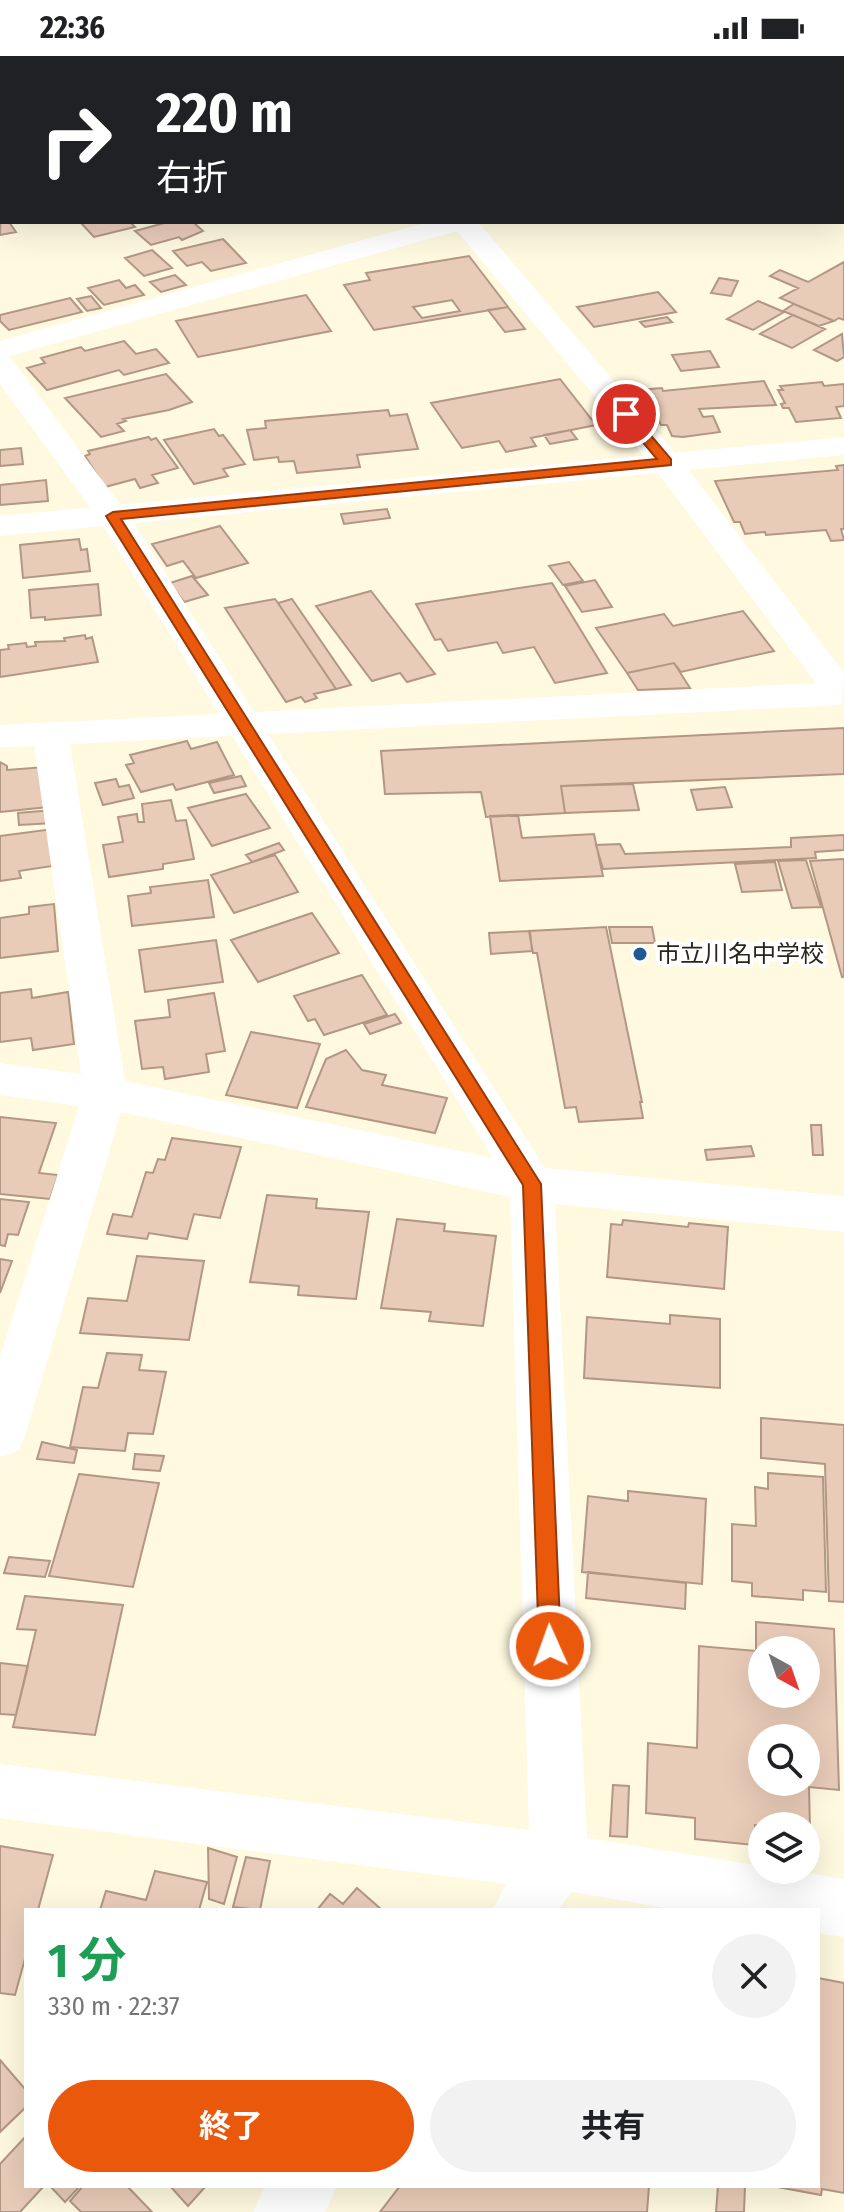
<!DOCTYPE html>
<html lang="ja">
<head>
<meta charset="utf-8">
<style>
	:root { --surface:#fff; --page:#f2f2f2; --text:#202124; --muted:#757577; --accent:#ea580c }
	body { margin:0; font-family:"Fira Sans Condensed","Noto Sans JP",sans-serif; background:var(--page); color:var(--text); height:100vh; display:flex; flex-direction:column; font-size:30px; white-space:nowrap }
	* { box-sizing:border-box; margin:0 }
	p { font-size:26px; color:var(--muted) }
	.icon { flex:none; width:44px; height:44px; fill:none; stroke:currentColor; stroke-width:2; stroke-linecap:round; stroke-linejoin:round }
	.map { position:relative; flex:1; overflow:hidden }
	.side { position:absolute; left:24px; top:1852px; width:796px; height:280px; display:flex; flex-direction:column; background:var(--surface); border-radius:0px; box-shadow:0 8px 32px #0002 }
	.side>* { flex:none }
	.hud { position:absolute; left:0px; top:0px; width:844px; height:168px; box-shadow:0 8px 32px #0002; background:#202124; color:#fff; overflow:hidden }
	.needle { width:52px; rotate:140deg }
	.controls { position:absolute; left:748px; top:1580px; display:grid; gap:16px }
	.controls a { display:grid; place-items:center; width:72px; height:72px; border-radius:50%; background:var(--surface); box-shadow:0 8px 32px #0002; font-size:40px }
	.pin { position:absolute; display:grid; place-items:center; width:68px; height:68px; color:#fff; margin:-34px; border:4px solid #fff; border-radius:50%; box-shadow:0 2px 8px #0007 }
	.me { position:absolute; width:88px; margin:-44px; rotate:358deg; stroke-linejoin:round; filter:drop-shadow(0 0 6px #0008) }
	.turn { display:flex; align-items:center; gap:28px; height:168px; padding:0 24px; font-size:36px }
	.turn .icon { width:104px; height:104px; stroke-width:2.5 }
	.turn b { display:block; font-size:56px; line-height:68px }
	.round { display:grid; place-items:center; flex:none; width:84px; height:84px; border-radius:42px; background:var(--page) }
	.head { display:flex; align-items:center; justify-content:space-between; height:136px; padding:0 24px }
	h1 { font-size:48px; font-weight:700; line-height:60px; color:#1e9e55 }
	.action { display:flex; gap:16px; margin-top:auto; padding:16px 24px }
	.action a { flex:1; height:92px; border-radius:48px; background:var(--accent); color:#fff; font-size:32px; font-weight:700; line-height:92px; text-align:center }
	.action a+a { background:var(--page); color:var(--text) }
	.status { display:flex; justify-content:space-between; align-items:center; height:56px; padding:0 40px; background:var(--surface); direction:ltr }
	.status svg { height:22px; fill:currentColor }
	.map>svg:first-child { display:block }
	.building { fill:#e9ccb8; stroke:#b29784; stroke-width:2; fill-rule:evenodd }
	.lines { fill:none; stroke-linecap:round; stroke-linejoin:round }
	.minor { fill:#fff; fill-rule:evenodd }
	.tertiary { fill:#fff; fill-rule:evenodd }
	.route { fill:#ea580c; stroke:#983908; stroke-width:2 }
	.poi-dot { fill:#1f5b92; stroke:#fff; stroke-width:3 }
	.labels { text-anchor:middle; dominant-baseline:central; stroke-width:8; stroke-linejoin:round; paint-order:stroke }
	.poi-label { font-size:24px; fill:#28261a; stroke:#fff; text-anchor:start }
</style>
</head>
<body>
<div class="status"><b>22:36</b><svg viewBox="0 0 49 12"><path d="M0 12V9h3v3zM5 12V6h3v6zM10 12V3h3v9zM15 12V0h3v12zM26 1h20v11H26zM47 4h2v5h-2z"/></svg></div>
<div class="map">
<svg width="844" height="2156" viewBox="0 0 844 2156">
	<rect width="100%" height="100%" fill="#fef9df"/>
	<path class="building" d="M189 0H277L280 2H182Z
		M1 156 2 166H9L16 176 0 179Z
		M80 166H130L135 171 94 181Z
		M168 166H193L203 175 182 184 179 181 151 189 135 175Z
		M223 183 246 207 211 215 202 206 187 210 173 195Z
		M152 194 172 212 144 220 125 202Z
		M469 200 508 251 374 274 344 229 370 224 366 217ZM452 244 460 255 422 262 413 251Z
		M844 206V264L839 262 834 265 780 242 798 232 770 220 780 214 808 226Z
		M175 219 186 229 161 236 150 226Z
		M719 222 738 225 731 240 711 237Z
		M119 224 126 232 135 229 144 239 104 249 88 232Z
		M658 236 676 256 594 271 577 251Z
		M306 239 331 275 198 301 176 265Z
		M91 240 101 252 87 255 77 243Z
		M70 242 82 256 9 274 0 265V259Z
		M758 245 784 256 753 274 727 263Z
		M794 248 834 265 819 270 783 255Z
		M508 251 525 273 505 276 488 254Z
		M793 259 825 273 792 292 760 278Z
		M667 261 672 266 645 271 640 266Z
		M842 278 844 301 837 305 814 294Z
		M124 285 136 298 156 293 169 307 124 319 119 314 47 334 27 312 45 307 41 302 81 291 85 295Z
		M710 295 719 311 681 315 672 299Z
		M166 318 192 346 169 354 123 363 126 365 117 368 124 375 101 381 65 342Z
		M560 323 596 369 531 382 536 390 506 396 499 385 462 392 431 347Z
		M764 325 776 349 699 353 703 361 713 360 720 376 683 381 672 380 667 369H661L657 361H650L639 334 662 332 663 335Z
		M822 326 824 330 844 328V350L836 351 841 362 796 366 789 352H783L781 348 785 347 778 334H783L780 330Z
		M388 354 390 360 407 358 418 393 357 399 360 411 297 417 294 405 279 406 278 401 254 404 247 374 266 372 265 365Z
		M214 373 219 380 223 379 245 408 223 413 228 420 194 428 164 384Z
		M570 374 577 383 550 388 544 379Z
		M149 381 151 384 156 382 178 412 152 419 158 427 140 432 135 423 105 431 85 400 90 398 88 395Z
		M21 392 23 408 0 410V394Z
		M844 409V473H841L844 484 831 485 826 474 766 479 765 476 745 478 740 466H734L715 425 838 414 836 410Z
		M46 424 48 445 0 449V429Z
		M387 453 390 462 344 468 341 458Z
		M220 470 248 507 196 522 183 505 167 510 152 488Z
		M79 483 81 494 87 493 90 515 23 522 20 489Z
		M569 506 583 525 563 529 549 510Z
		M192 520 208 539 184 546 170 527Z
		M595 524 612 551 582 556 565 530Z
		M552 527 607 617 555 627 534 591 503 597 497 586 448 595 441 583 435 584 416 548Z
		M98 528 101 559 45 564V561L31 562 29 534Z
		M371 535 435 618 407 626 400 617 372 625 316 550Z
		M275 543 278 547 336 633 314 638 317 642 305 646 301 641 286 646 225 552Z
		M292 543 351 629 336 633 278 547Z
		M743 555 774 595 681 616 674 607 627 617 596 572 664 558 673 570Z
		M85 579 86 583 92 581 98 606 0 621V594L9 593 8 589 26 587 27 591 36 590 35 586 65 585 64 582Z
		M674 607 690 632 638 634 627 617Z
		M844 672V718L561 730 565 757 486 761 481 736 385 738 381 695Z
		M187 685 191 693 217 686 234 719 176 734 173 728 141 736 126 709 134 707 130 699Z
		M0 706 7 710V714L45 711 48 751 0 756Z
		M241 720 246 730 214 737 209 727Z
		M116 723 119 731 129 729 134 742 103 749 95 727Z
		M633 728 639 754 565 757 561 730Z
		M725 731 732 751 697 754 691 734Z
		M246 738 270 772 212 790 188 752Z
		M171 744 176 765 186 764 194 803 163 808V813L109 821 103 789 123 786 118 761 137 758 138 766H144L142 748Z
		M53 754 54 767 19 769 18 757Z
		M518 759 522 782 594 778 603 820 500 825 490 760Z
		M53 773 59 809 19 815 21 822 0 825V780Z
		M844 779V794L815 796 816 802 603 813 596 789 620 788 625 798 791 791V782Z
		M279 787 284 794 252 806 246 799Z
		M275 799 298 836 234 857 211 819Z
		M844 803V921H842L810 805Z
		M806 804 821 851 792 852 778 805Z
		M775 806 782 834 742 836 735 808Z
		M208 824 214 861 132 870 128 840 151 837 150 831Z
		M54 848 58 895 0 902V862L29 858V851Z
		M312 857 339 897 258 926 231 884Z
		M606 871 642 1046H640L643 1062 579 1066 576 1051 565 1052 537 897H533L529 875Z
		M609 871H652L655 887H612Z
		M530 875 532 895 491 898 489 877Z
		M216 884 223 926 145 936 139 894Z
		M362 919 387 959 324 979 315 963 308 965 294 940Z
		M31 933 32 942 68 936 74 988 33 994 31 982 0 986V937Z
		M214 937 225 995 206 998 209 1016 165 1023 163 1011 142 1013 135 965 170 961 168 944Z
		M395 958 401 967 370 978 364 968Z
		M251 976 320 988 297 1052 226 1039Z
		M346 994 362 1014 386 1019 382 1029 447 1042 435 1077 306 1051 326 1003Z
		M0 1061 56 1067 39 1117 58 1119 50 1143 0 1138Z
		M811 1069H821L823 1099H813Z
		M172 1082 241 1091 220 1162 194 1158 187 1183 149 1177 147 1183 107 1178 113 1158 132 1161 146 1116 153 1117 158 1103 165 1104Z
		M751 1090 754 1100 707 1104 705 1094Z
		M267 1139 317 1143 316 1152 369 1156 356 1243 298 1239 299 1230 250 1226Z
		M0 1143 29 1146 18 1179 8 1178 5 1190 0 1189Z
		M397 1163 445 1168 444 1175 496 1180 483 1270 429 1265 431 1256 381 1252Z
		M623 1164 688 1171 689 1167 728 1171 724 1233 607 1221 611 1168 622 1169Z
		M137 1200 204 1205 189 1284 80 1277 88 1242 127 1245Z
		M0 1203 12 1205 0 1237Z
		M670 1259 720 1263V1332L584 1322 587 1261 670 1268Z
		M107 1297 142 1299 139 1314 166 1316 153 1378 128 1377 125 1395 70 1391 83 1331 98 1332Z
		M761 1362 844 1369V1546L829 1545 825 1408 761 1402Z
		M42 1386 77 1394 74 1407 37 1403Z
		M135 1398 164 1400 160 1415 133 1413Z
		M768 1417 823 1421 826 1536 803 1534V1544L752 1540V1527L732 1525V1468L756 1470 755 1431 768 1433Z
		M79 1418 159 1427 133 1531 49 1520Z
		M628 1435 706 1443 702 1528 582 1516 588 1440 628 1445Z
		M9 1501 50 1505 45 1521 4 1517Z
		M588 1516 686 1527 685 1553 586 1542Z
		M25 1540 123 1549 95 1679 13 1671 36 1574 17 1573Z
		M756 1566 834 1573 839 1734 809 1731 810 1774 806 1773V1770L755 1769 754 1789 695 1783V1762L646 1757 648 1687 697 1692 699 1590 756 1595ZM762 1594H806V1638H762ZM762 1682H806V1726H762Z
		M0 1607 28 1610 16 1659 0 1658Z
		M613 1729 629 1730 627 1781 610 1780Z
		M0 1790 53 1799 38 1854H26V1899L15 1939 0 1937Z
		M208 1792 237 1801 224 1848 209 1843Z
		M246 1801 270 1805 260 1854 233 1851Z
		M155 1815 207 1826 199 1854H100L106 1835 146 1844Z
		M357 1832 382 1854H317L330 1838 343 1848Z
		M818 1922 844 1927V2137L822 2133 821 2139 772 2130H818Z
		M0 2004 26 2034V2051L0 2076Z
		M26 2080V2130H44L20 2156H0V2108Z
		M50 2130H80L65 2146Z
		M83 2130H127L152 2156H81L70 2145Z
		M170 2130H206L188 2150Z
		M400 2130H649L647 2156H380Z
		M718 2130H745L744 2156H716Z"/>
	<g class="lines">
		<path class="minor" d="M429 0H454L428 2Z
			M763 0H789L762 2Z
			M818 0H844V7L842 2Z
			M0 114H2V130H0Z
			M428 166H478L677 399 844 616 842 649 268 678 545 1112 844 1140V1176L555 1148 587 1782 762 1810V1814H789L844 1823V1881L818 1877V1854H678L572 1836 558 1854H493L506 1828 0 1762V1708L529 1774 510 1141 121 1056 25 1380 18 1395 0 1401V1301L79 1050 0 1039V1007L81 1018 34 690 0 691V669L219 658 98 462 0 328V285ZM457 175 655 413 816 627 254 656 129 460 9 300ZM232 680 493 1102 125 1025 70 688Z
			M265 2130H337L325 2156H253Z"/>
		<path class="tertiary" d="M844 381V399L0 480V460Z"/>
	</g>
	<path class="route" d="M626 354 630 355 671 403V409L121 463 541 1128 561 1590 558 1598 550 1601 543 1598 539 1590 523 1129 106 460 113 456 657 403 619 358Z"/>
	<circle class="poi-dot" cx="640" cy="898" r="8"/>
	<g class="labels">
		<g class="poi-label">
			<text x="656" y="898">市立川名中学校</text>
		</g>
	</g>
</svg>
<div class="controls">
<a><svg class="needle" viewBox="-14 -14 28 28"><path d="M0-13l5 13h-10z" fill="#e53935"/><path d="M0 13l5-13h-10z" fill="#757577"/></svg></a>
<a><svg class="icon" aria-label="search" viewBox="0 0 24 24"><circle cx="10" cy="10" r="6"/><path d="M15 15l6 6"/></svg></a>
<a><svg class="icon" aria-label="layers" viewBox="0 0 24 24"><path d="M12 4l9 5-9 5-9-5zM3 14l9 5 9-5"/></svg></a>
</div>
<div class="pin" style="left:626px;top:358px;background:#d93025"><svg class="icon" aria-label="arrive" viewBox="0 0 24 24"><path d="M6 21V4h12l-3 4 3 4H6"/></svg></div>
<svg class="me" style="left:550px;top:1590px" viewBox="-20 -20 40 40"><circle r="17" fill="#ea580c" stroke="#fff" stroke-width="3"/><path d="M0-11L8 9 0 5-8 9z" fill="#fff"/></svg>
<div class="hud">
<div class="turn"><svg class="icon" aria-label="right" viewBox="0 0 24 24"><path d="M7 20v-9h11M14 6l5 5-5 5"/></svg><div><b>220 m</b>右折</div></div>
</div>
<section class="side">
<div class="head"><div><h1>1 分</h1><p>330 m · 22:37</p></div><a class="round"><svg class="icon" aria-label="close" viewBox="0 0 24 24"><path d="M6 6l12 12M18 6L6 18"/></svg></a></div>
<div class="action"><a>終了</a><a>共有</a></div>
</section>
</div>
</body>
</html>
